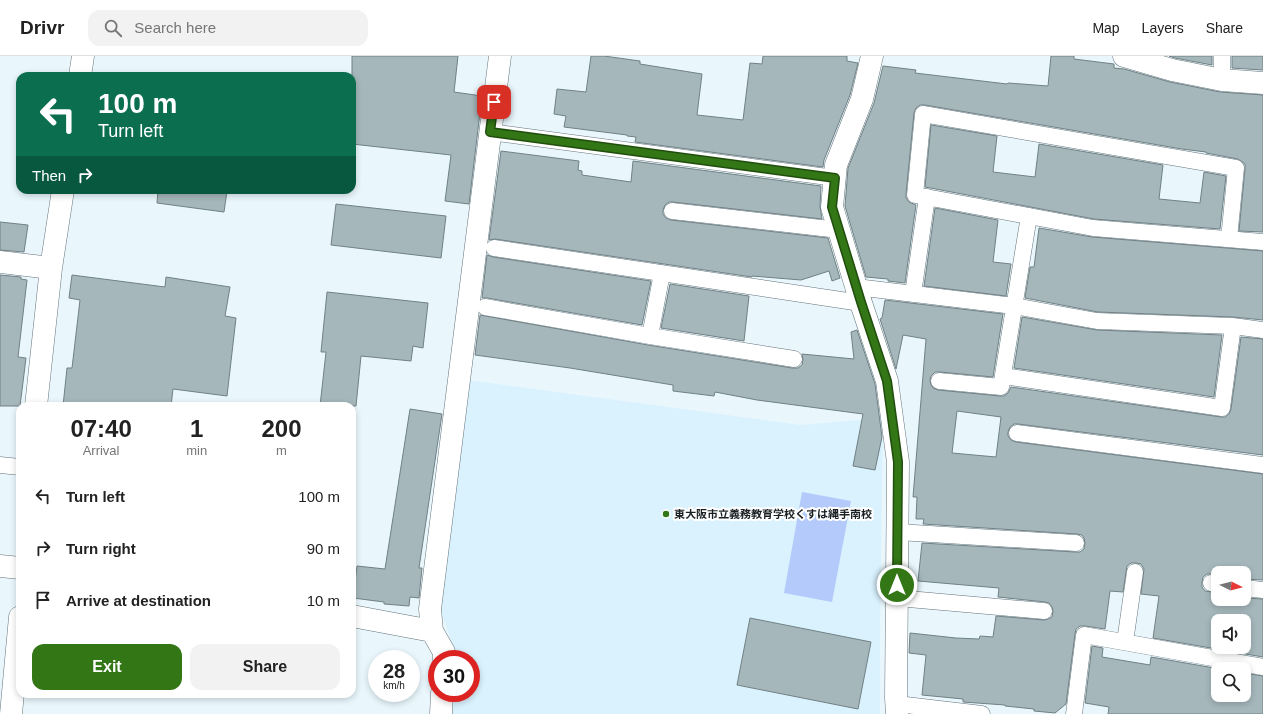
<!DOCTYPE html>
<html lang="en">
<head>
<meta charset="utf-8">
<style>
	:root { --surface:#fff; --page:#f2f2f2; --text:#222; --muted:#767676; --line:#e0e0e0; --accent:#337616 }
	body { margin:0; font-family:Helvetica,"Noto Sans JP",sans-serif; background:var(--page); color:var(--text); height:100vh; display:flex; flex-direction:column; font-size:15px; white-space:nowrap }
	* { box-sizing:border-box; margin:0 }
	p { font-size:13px; color:var(--muted) }
	.icon { flex:none; width:22px; height:22px; fill:none; stroke:currentColor; stroke-width:2; stroke-linecap:round; stroke-linejoin:round }
	.map { position:relative; flex:1; overflow:hidden }
	.drawer { position:absolute; left:16px; top:346px; width:340px; height:296px; display:flex; flex-direction:column; background:var(--surface); border-radius:12px; box-shadow:0 2px 6px #0003 }
	.drawer>* { flex:none }
	.top-card { position:absolute; left:16px; top:16px; width:340px; height:122px; border-radius:12px; box-shadow:0 2px 6px #0003; background:#0b6e4f; color:#fff; overflow:hidden }
	.needle { width:26px; rotate:96deg }
	.controls { position:absolute; left:1211px; top:510px; display:grid; gap:8px }
	.controls a { display:grid; place-items:center; width:40px; height:40px; border-radius:8px; background:var(--surface); box-shadow:0 2px 6px #0003; font-size:20px }
	.speed { position:absolute; left:368px; top:594px; display:flex; gap:8px; font-size:20px; font-weight:700; text-align:center }
	.speed>* { display:grid; place-content:center; width:52px; height:52px; border-radius:50%; background:var(--surface); box-shadow:0 2px 6px #0003; line-height:1 }
	.speed small { font-size:10px; font-weight:400 }
	.speed .limit { border:6px solid #d22; background:#fff; color:#111 }
	.pin { position:absolute; display:grid; place-items:center; width:34px; height:34px; color:#fff; margin:-17px; border-radius:8px; box-shadow:0 2px 6px #0006 }
	.me { position:absolute; width:44px; margin:-22px; rotate:0deg; stroke-linejoin:round; filter:drop-shadow(0 0 3px #0008) }
	.turn { display:flex; align-items:center; gap:14px; height:84px; padding:0 16px; font-size:18px }
	.turn .icon { width:52px; height:52px; stroke-width:2.5 }
	.turn b { display:block; font-size:28px; line-height:34px }
	.then { display:flex; align-items:center; height:38px; padding:0 16px; background:#0003; gap:8px; font-size:15px }
	.eta { display:flex; justify-content:space-evenly; align-items:center; height:68px; text-align:center }
	.eta b { font-size:24px; font-weight:700; line-height:28px }
	.action { display:flex; gap:8px; margin-top:auto; padding:8px 16px }
	.action a { flex:1; height:46px; border-radius:12px; background:var(--accent); color:#fff; font-size:16px; font-weight:700; line-height:46px; text-align:center }
	.action a+a { background:var(--page); color:var(--text) }
	ul { padding:0; list-style:none }
	li { display:flex; align-items:center; gap:12px; height:52px; padding:0 16px }
	li div { flex:1 }
	li b { display:block; font-size:15px }
	li em { font-style:normal }
	header { display:flex; align-items:center; gap:24px; box-sizing:border-box; height:56px; padding:0 20px; background:var(--surface); border-bottom:1px solid var(--line) }
	header strong { font-size:19px }
	nav { display:flex; gap:22px; margin-inline-start:auto; font-size:14px }
	.search { width:280px; height:36px; background:var(--page); display:flex; align-items:center; gap:10px; box-sizing:border-box; padding:0 14px; border-radius:12px; color:var(--muted); font-size:15px }
	.map>svg:first-child { display:block }
	.built { fill:#d9f2fe }
	.water { fill:#b3cafb }
	.building { fill:#a5b7bb; stroke:#708184; fill-rule:evenodd }
	.lines { fill:none; stroke-linecap:round; stroke-linejoin:round }
	.lane-casing { stroke:#65747b; stroke-width:17 }
	.street-casing { stroke:#65747b; stroke-width:23 }
	.lane { stroke:#fff; stroke-width:16 }
	.street { stroke:#fff; stroke-width:22 }
	.route-casing { stroke:#214d0e; stroke-width:10 }
	.route { stroke:#337616; stroke-width:7 }
	.poi-dot { fill:#337616; stroke:#fff; stroke-width:1.5 }
	.labels { text-anchor:middle; dominant-baseline:central; stroke-width:4; stroke-linejoin:round; paint-order:stroke }
	.poi-label { font-size:11px; font-weight:bold; fill:#191f22; stroke:#fff; text-anchor:start }
</style>
</head>
<body>
<header>
<strong>Drivr</strong>
<div class="search"><svg class="icon" aria-label="search" viewBox="0 0 24 24"><circle cx="10" cy="10" r="6"/><path d="M15 15l6 6"/></svg>Search here</div>
<nav><a>Map</a><a>Layers</a><a>Share</a></nav>
</header>
<div class="map">
<svg width="1263" height="658" viewBox="0 0 1263 658">
	<rect width="100%" height="100%" fill="#e9f7fd"/>
	<path class="built" d="M467 324 801 369 883 362 880 574V658H450L452 637H471V603H453L454 594 439 548Z"/>
	<path class="water" d="M802 436 851 445 832 546 784 537Z"/>
	<path class="building" d="M352 0H458L454 36 482 40 469 148 445 145 451 99 352 88Z
		M591 0H604L640 5V8L702 18 697 59 743 64 750 7 762 8 763 0H847V5L858 7 850 39 824 104 823 111 635 86 636 81 627 80V79L564 71 566 60 554 58 557 33 586 36Z
		M1051 0H1074V3L1114 8V12L1124 13 1170 26 1220 36 1263 39V176L1239 175 1245 113V108L1238 103 1206 97V96L1182 93 925 49H920L916 52 914 57 906 138V142L909 146 916 149 905 227 888 225V223L866 221 845 150 848 112 874 47 883 10 916 14 915 17 1007 28 1008 27 1048 30Z
		M1169 0H1212V9L1175 2Z
		M1232 0H1263V14L1232 12Z
		M931 69 997 80 993 116 1035 121 1039 88 1163 109 1159 143 1200 147 1204 116 1226 120 1220 173 1094 163 925 131Z
		M501 95 579 105 578 114 582 115V119L631 126 633 105 821 130 820 150 822 163 673 146H669L665 149 663 154V158L666 162 671 164 828 182 840 222 832 225 829 215 801 224 752 220V221L495 183 489 184Z
		M158 134H216L227 135 224 156 157 147Z
		M336 148 446 160 441 202 331 189Z
		M935 152 998 164 993 206 1011 208 1006 240 924 230Z
		M0 166 28 169 24 196 0 194Z
		M1039 172 1092 181 1263 195V264L1233 261 1098 256 1025 242 1030 211H1034Z
		M487 199 493 201 651 225 642 269 487 242H482Z
		M0 219 21 221V223L27 224 18 301 26 302 20 350H0Z
		M72 219 165 231 166 221 230 231 225 260 236 262 227 340 173 333 171 350H63L67 312H72L80 244 69 242Z
		M670 228 749 240 744 285 661 272Z
		M327 236 428 247 423 292 413 290 411 305 361 300 356 350H320L326 296H321Z
		M885 244 1003 258 993 321 940 316H935L931 320 930 324 931 329 933 332 938 334 1000 340H1004L1008 337 1011 331 1221 361H1225L1229 358 1231 353 1241 281 1263 283V399L1018 368H1014L1010 371 1008 376V380L1011 384 1016 386 1263 418V524L1244 523V517H1218V518H1207L1203 521 1202 526V531L1205 535 1218 537V543H1244V542L1263 543V601L1153 582 1159 540 1141 538 1144 513 1141 508 1136 507H1131L1127 510 1123 536 1110 535 1105 573 1085 570H1080L1076 573 1075 578 1066 648 1055 657 1034 655V653L1005 650V649L963 646V643L922 639 926 599 909 597 910 577 956 582 979 583 980 580 993 581 996 560 1044 564 1048 563 1052 561 1053 555 1052 551 1049 547 1045 546 998 541 999 532 918 525 922 487 1075 496H1080L1084 493 1085 487 1084 482 1082 479 1077 478 923 468 924 463H916L917 441H913L926 283 903 279 896 313 880 263 882 262ZM957 355 1001 361 996 401 952 397ZM1218 565H1244V591H1218Z
		M480 259 648 289 792 312H798L802 309 803 304 802 298 854 303 851 276 857 274 875 328 882 381 875 414 853 410 863 358 757 344 715 336 714 340 673 335V329L570 312 475 299Z
		M1022 261 1097 274 1222 279 1214 341 1014 312Z
		M410 353 442 358 419 512H422L419 542 410 541 409 550 384 548V546L353 542 357 510 385 513Z
		M750 562 871 586 858 653 737 629Z
		M1092 590 1103 592 1102 601 1150 609 1151 601 1220 613H1218V639H1244V617L1263 620V658H1108L1109 651 1085 647Z"/>
	<g class="lines">
		<g class="lane-casing">
			<path id="lane" d="M1222 0V24
				M490 76 835 122
				M672 155 839 174
				M1229 183 1236 112 923 58 915 139 1093 172 1263 186
				M494 192 861 247
				M856 231 1014 250 1097 265 1233 270 1263 274
				M913 238 927 141
				M485 251 650 280 794 303
				M650 280 662 217
				M1003 320 1222 352 1233 270
				M939 325 1001 331 1029 160
				M1017 377 1263 409
				M0 409 20 411
				M898 476 1076 487
				M1211 527 1218 528
				M1244 532 1263 534
				M897 542 1044 555
				M1125 586 1135 516
				M897 648 982 658
				M1074 658 1084 579 1263 611"/>
		</g>
		<g class="street-casing">
			<path id="street" d="M872 0 862 43 836 109 832 151 861 247 887 325 898 406 896 642 897 658
				M1124 0 1172 14 1222 24 1263 27
				M80 20 83 0
				M0 206 51 212
				M36 350 51 212 63 134
				M0 510 20 512
				M352 560 432 575
				M444 603V596L432 575 430 553 500 0
				M11 658 20 561
				M441 658 442 637"/>
		</g>
		<use href="#lane" class="lane"/>
		<use href="#street" class="street"/>
	</g>
	<g class="lines">
		<g class="route-casing">
			<path id="route" d="M494 46 490 76 835 122 832 151 861 246 887 325 898 406 897 529"/>
		</g>
		<use href="#route" class="route"/>
	</g>
	<circle class="poi-dot" cx="666" cy="458" r="4"/>
	<g class="labels">
		<g class="poi-label">
			<text x="674" y="458">東大阪市立義務教育学校くすは縄手南校</text>
		</g>
	</g>
</svg>
<div class="controls">
<a><svg class="needle" viewBox="-14 -14 28 28"><path d="M0-13l5 13h-10z" fill="#e53935"/><path d="M0 13l5-13h-10z" fill="#767676"/></svg></a>
<a><svg class="icon" aria-label="sound" viewBox="0 0 24 24"><path d="M4 9h4l5-4v14l-5-4H4zM17 9q2 3 0 6"/></svg></a>
<a><svg class="icon" aria-label="search" viewBox="0 0 24 24"><circle cx="10" cy="10" r="6"/><path d="M15 15l6 6"/></svg></a>
</div>
<div class="speed"><div>28<small>km/h</small></div><div class="limit">30</div></div>
<div class="pin" style="left:494px;top:46px;background:#d93025"><svg class="icon" aria-label="arrive" viewBox="0 0 24 24"><path d="M6 21V4h12l-3 4 3 4H6"/></svg></div>
<svg class="me" style="left:897px;top:529px" viewBox="-20 -20 40 40"><circle r="17" fill="#337616" stroke="#fff" stroke-width="3"/><path d="M0-11L8 9 0 5-8 9z" fill="#fff"/></svg>
<div class="top-card">
<div class="turn"><svg class="icon" aria-label="left" viewBox="0 0 24 24"><path d="M17 20v-9H6M10 6l-5 5 5 5"/></svg><div><b>100 m</b>Turn left</div></div>
<div class="then">Then<svg class="icon" aria-label="right" viewBox="0 0 24 24"><path d="M7 20v-9h11M14 6l5 5-5 5"/></svg></div>
</div>
<section class="drawer">
<div class="eta">
<div><b>07:40</b><p>Arrival</p></div>
<div><b>1</b><p>min</p></div>
<div><b>200</b><p>m</p></div>
</div>
<ul>
<li><svg class="icon" aria-label="left" viewBox="0 0 24 24"><path d="M17 20v-9H6M10 6l-5 5 5 5"/></svg><div><b>Turn left</b></div><em>100 m</em></li>
<li><svg class="icon" aria-label="right" viewBox="0 0 24 24"><path d="M7 20v-9h11M14 6l5 5-5 5"/></svg><div><b>Turn right</b></div><em>90 m</em></li>
<li><svg class="icon" aria-label="arrive" viewBox="0 0 24 24"><path d="M6 21V4h12l-3 4 3 4H6"/></svg><div><b>Arrive at destination</b></div><em>10 m</em></li>
</ul>
<div class="action"><a>Exit</a><a>Share</a></div>
</section>
</div>
</body>
</html>
